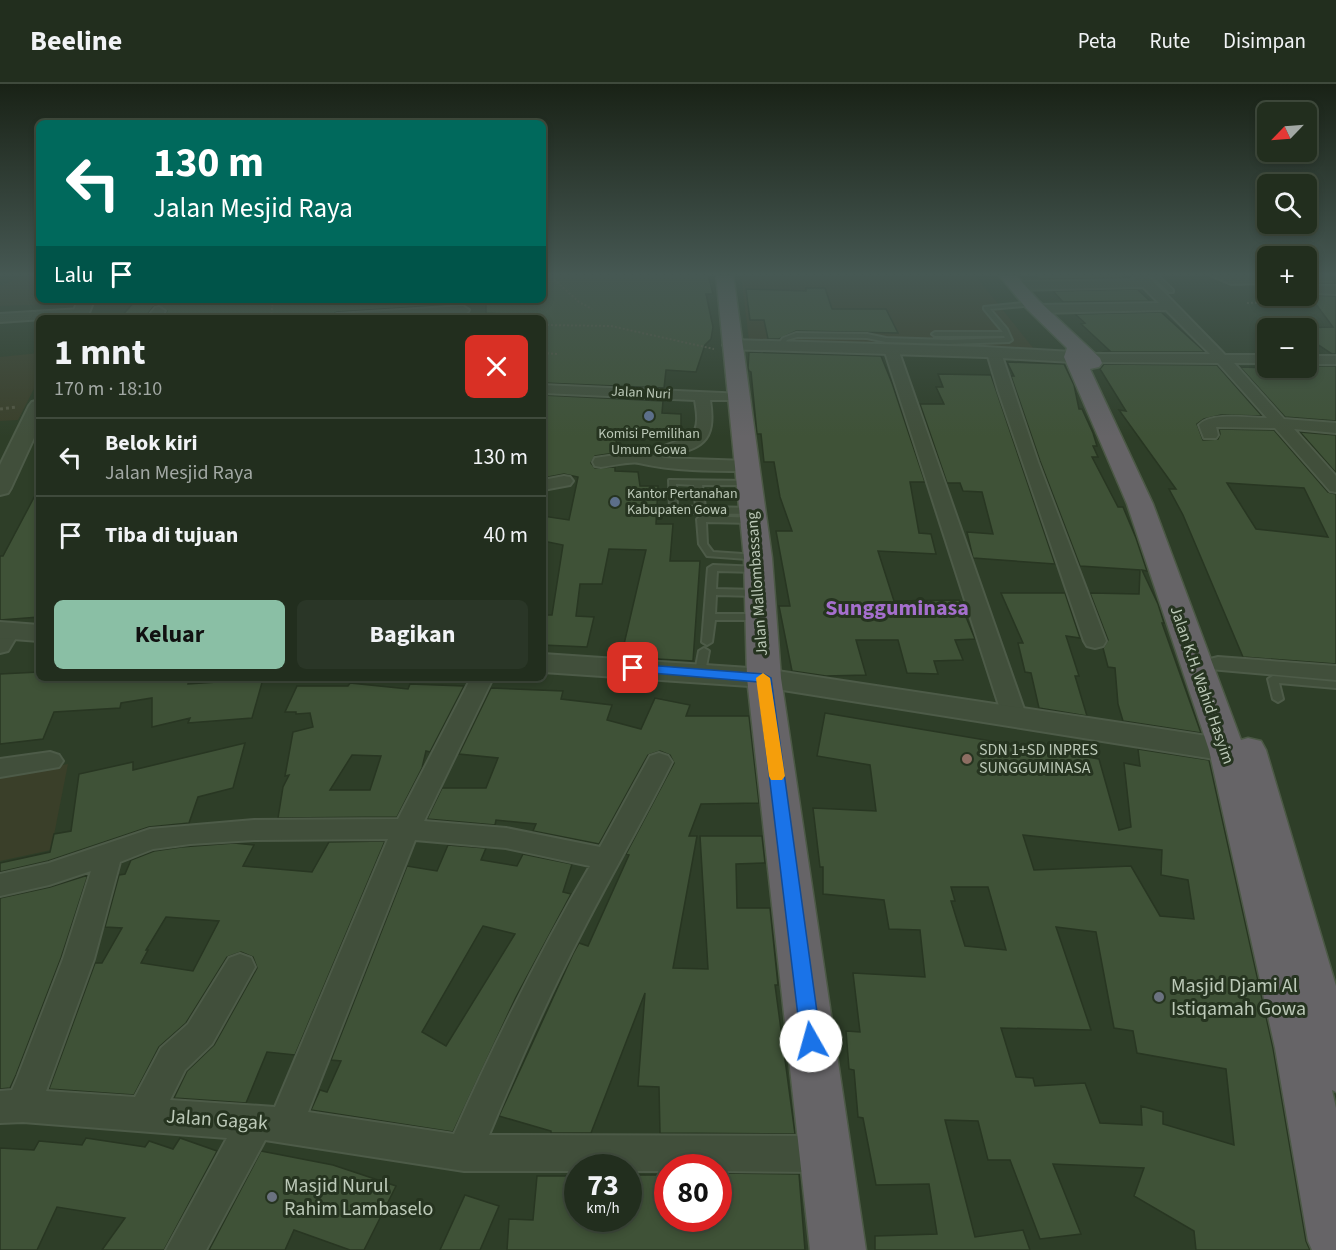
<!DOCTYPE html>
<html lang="id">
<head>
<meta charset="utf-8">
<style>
	:root { --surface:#222e1e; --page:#2a3627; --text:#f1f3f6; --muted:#a2a8a4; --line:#3f4a3c; --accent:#8abfa5 }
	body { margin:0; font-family:"Source Sans 3",sans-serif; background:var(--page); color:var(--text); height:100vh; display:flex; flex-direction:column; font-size:22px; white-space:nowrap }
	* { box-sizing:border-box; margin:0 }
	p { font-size:20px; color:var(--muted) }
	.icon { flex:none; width:33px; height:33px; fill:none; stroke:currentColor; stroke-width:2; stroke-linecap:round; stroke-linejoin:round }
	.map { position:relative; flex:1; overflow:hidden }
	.details { position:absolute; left:36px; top:231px; width:510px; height:366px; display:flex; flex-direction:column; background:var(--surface); border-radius:9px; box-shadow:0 3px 9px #0003,0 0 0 2px var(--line) }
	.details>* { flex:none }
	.hud { position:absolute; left:36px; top:36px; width:510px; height:183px; border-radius:9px; box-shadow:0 3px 9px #0003,0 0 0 2px var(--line); background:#00695c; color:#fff; overflow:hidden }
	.needle { width:39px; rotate:245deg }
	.fabs { position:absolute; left:1257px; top:18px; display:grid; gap:12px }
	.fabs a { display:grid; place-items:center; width:60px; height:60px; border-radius:9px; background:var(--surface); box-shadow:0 3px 9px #0003,0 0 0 2px var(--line); font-size:30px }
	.speed { position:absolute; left:564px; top:1070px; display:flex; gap:12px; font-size:30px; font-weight:700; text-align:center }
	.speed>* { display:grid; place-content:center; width:78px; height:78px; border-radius:50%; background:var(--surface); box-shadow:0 3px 9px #0003,0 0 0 2px var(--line); line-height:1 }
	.speed small { font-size:15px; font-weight:400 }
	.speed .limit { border:9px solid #d22; background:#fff; color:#111 }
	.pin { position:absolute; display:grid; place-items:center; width:51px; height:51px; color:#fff; margin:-26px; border-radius:12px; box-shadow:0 3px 9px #0006 }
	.me { position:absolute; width:66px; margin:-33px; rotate:353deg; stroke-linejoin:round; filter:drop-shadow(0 0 4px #0008) }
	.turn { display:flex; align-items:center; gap:21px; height:126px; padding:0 18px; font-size:27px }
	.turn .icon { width:78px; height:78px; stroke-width:2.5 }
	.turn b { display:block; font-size:42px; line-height:51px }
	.then { display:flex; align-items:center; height:57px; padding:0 18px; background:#0003; gap:12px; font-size:22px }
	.round { display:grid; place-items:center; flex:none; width:63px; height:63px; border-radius:9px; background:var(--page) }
	.head { display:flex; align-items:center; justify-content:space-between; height:102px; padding:0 18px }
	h1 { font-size:36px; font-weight:700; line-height:45px }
	.action { display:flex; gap:12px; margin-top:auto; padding:12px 18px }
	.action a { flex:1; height:69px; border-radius:9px; background:var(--accent); color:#111; font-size:24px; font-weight:700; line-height:69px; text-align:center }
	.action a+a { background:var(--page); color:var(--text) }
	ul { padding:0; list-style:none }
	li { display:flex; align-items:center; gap:18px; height:78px; padding:0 18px; border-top:2px solid var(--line) }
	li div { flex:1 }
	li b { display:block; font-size:22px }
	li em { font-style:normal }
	header { display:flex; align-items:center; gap:36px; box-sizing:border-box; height:84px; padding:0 30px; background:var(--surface); border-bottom:2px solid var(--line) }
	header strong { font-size:28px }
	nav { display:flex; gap:33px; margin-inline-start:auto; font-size:21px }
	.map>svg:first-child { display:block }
	.green { fill:#3a3f29 }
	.building { fill:#3f5237; stroke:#283622; stroke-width:1.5; fill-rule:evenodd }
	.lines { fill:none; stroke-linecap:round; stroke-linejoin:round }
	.service-casing { stroke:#4d5b48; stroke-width:4 }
	.minor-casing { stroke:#4d5b48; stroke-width:4 }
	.tertiary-casing { stroke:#4d5b48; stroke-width:4 }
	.trunk-casing { stroke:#4c5946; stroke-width:3 }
	.path-far1 { stroke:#535743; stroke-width:2; stroke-dasharray:2 2; stroke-linecap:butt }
	.path { stroke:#535743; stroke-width:3; stroke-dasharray:3 3; stroke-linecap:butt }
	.service { fill:#414f3b; fill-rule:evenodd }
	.minor { fill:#414f3b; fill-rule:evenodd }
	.tertiary { fill:#414f3b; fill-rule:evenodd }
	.trunk { fill:#666467; fill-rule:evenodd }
	.route { fill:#1a73e8; stroke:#114b97; stroke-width:1.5 }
	.slow { fill:#f59e0b }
	.service-dot { fill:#5c6f8a; stroke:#263420; stroke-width:2 }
	.education-dot { fill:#8d6e63; stroke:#263420; stroke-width:2 }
	.worship-dot { fill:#6b7280; stroke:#263420; stroke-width:2 }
	.labels { text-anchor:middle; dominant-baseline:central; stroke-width:6; stroke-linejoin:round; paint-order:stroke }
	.far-street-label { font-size:14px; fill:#bcc9b8; stroke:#263420 }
	.far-poi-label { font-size:14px; fill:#bcc9b8; stroke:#263420 }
	.street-label { font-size:16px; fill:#bcc9b8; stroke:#263420 }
	.poi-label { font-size:16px; fill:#bcc9b8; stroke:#263420; text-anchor:start }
	.near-poi-label { font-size:20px; fill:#bcc9b8; stroke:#263420; text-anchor:start }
	.near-street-label { font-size:20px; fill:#bcc9b8; stroke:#263420 }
	.district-label { font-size:22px; font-weight:bold; fill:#a56fcd; stroke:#263420 }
</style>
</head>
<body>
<header>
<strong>Beeline</strong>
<nav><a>Peta</a><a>Rute</a><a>Disimpan</a></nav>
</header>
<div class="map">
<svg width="1336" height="1166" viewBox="0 0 1336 1166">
	<rect width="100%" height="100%" fill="#2e3e28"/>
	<path class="green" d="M741 190H974L1034 265 749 257Z
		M25 191H39V216H77L76 219 0 222V202Z
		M39 269V295L18 336 0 337V273Z
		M68 680 51 766 0 777V692Z"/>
	<path class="building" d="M554 190H708L713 210H706L713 243 711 255 705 261 696 288 666 286 664 304 543 299V234H499L504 230 486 229V216H543V192Z
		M1033 190H1120L1124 194 1039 195Z
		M1306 190H1329L1336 200 1306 199Z
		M806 204H825L832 225H886L898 249 796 247 779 255H768L764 236H750L746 205 806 207Z
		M1137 205 1150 217 1063 218 1053 207Z
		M1309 211 1336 212V270H1332L1306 253V244H1294L1333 243Z
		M136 216H300V220L334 216H446L445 221 337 228 330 232 299 234H163L167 227 158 221 153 223 145 234H120Z
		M1161 228 1205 268H1102L1110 267 1081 240 1085 239 1075 230Z
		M749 268 881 272 892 299 925 398H910L919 449 931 450 936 470 878 467 894 517 959 516 975 555 955 556 963 576 934 577 938 590 907 589 898 556H856L866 591 826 592 792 587 779 522H790L776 447H792L780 413 774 378H764L761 350H757L751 288 749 287 748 284Z
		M1007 278 1064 280 1074 301 1079 325H1082L1093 349 1097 362H1093L1098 373H1092L1118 423H1123L1136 454 1147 487 1142 486 1158 520 1164 539H1162L1201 649 1123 637 1118 620 1115 584 1108 583 1103 564 1108 556 1090 509 1139 510 1140 486 1080 482 1040 377 1011 292H1014Z
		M1104 280 1217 281 1262 332 1221 331 1204 335 1197 340 1203 356 1218 355 1220 350 1219 345 1274 346 1328 408 1336 410V580L1243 573 1183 431 1169 405H1176L1119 326 1126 327 1100 285ZM1227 399 1304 404 1328 453 1256 445Z
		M1306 282H1336V337L1285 333 1240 283 1306 285Z
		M938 290 991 291 1055 480 973 474 967 448 993 450 982 408 963 407 960 399H947L920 320H944L936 303H943Z
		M543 311 663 317 662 329 681 330V350L617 349 615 369 595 372 591 379 595 384 615 383V387L638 388 640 402H658L656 440H673L670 477H700L693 577 621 573 646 466 609 465 602 500H580L576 532 594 533 587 563 543 561V531H552L563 461 543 457V432L569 436 578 393 564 390 543 394Z
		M1300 348 1336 351V389Z
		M39 404V533L0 536V472H3Z
		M1001 509H1065L1080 554 1066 552 1079 592H1075L1087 632 1039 624 1031 589 1025 588 1018 559H1023Z
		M39 588V594H189L188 600 263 595 252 634 188 639 190 634 152 643V614L121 619 120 624 54 628 43 655 0 660V590Z
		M350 599 408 605 410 600 464 602 430 668 426 667 422 684 397 733 278 734 283 703 289 691 285 692 293 648 313 643 310 629 296 630V628H285L297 602H348ZM352 671 381 672 370 706H330Z
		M491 604 563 607 561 615 612 621 607 636 641 645 655 614 690 621 686 632H749L759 719 701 720 689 752H697L673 884 708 885 700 752H762L765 779 736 780 737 824H770L778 901H775L795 1050 660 1049 659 1003 638 1002 645 909 591 1049H551V1047L499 1032 573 870 579 859 588 862 629 771 626 770 674 679 670 671 660 667 648 671 599 760 533 747 536 740 496 736 495 741 427 735 442 704H486L498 674 459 670Z
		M825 629 1099 675 1119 746 1131 743 1124 679 1140 682 1138 665 1209 676 1273 964 1306 1157 1310 1166H1196L1194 1147 1134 1112 1144 1084 1053 1080 1081 1150 1040 1155 1010 1076H988L978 1037 945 1036 975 1153 1023 1146 1030 1166H875V1152L937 1150 929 1100 876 1101 863 1034 858 1033 854 986 849 985 846 947 860 948 853 889 925 893 920 846 889 845 884 816 823 810V783H820L813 724 876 727 870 681 817 672ZM1023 751 1162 766 1161 791 1188 796 1194 835 1160 832 1131 782 1034 786ZM951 803H988L1006 866 965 862 951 817H955ZM1056 843 1096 848 1114 944 1133 947 1137 969 1226 985 1234 1061 1163 1040V1028L1141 1022 1142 1041 1100 1039 1085 999 1035 1002 1033 994 1016 993 1001 944 1091 946Z
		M245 659 233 704 198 713 189 739 149 743 48 777 0 788V779L50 768 54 750 71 747 79 690 133 678V686Z
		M385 757 295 971 267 968 246 1019 174 1014 187 987 214 961 257 884 253 873 241 868 227 873 186 939 159 963 134 1011 49 1005 95 879H102L122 844 105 843 119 791 125 790 131 776 154 767 181 763 234 759 254 761 243 782 312 788 329 758ZM166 833 219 837 193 887 141 879 148 866H146Z
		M448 761 486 764 481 776 517 782 523 770 572 780 563 808 571 810 516 913 453 1048 311 1026 320 1006 327 1008 341 977 331 976 407 782 437 787ZM483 842 515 850 446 962 422 948Z
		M88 791 61 874 16 991 10 1004 0 1005V814L50 803Z
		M86 1054 145 1063 149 1057 173 1065 180 1054 217 1067 164 1166H102L125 1134 57 1123 37 1166H0V1064L34 1066 39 1057 82 1061Z
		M261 1067 333 1081 396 1102 364 1166H350L294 1146 285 1166H209Z
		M718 1089 799 1090 805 1166H507L509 1135 533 1136 537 1092H578V1134H628V1091H668V1134H718Z
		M465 1111 499 1122 480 1166H440Z"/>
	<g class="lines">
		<g class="service-casing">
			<path id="service" d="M1150 190H1156L1173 206V208H1169Z
				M1032 218 1034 219V221L990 225 1007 245 1012 256 1009 258 949 260 886 258 867 254 797 253 787 256 782 263 777 262 783 254 796 249 867 250 886 254 949 256 1005 254 1004 252H935L932 250 935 248H1003L984 225V223Z
				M669 396 751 397 752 399 748 401H702L705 423 752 424 756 427 752 430C726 429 695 432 670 425ZM676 400 694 401 696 423 677 422Z
				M701 432 756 434 757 436 753 439 706 438 707 460 713 468 758 471 763 474 761 476 707 472 699 460 697 435Z
				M713 481 760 483 762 485 757 488 717 487 716 505 757 506 762 509 757 512 716 511 715 530H758L763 533 758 536H715L712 558 707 561 702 558 708 484Z
				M704 564 709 567 705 588 700 591 695 588 699 567Z
				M1273 592 1336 598V604L1279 599 1283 615 1278 618 1273 615 1268 595Z"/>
		</g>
		<g class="minor-casing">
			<path id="minor" d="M1131 190H1144L1152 196 1225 271H1268V279H1234L1284 335 1336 339V349L1294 345 1336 392V408L1330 407 1275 344 1218 343H1216L1218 351 1216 354H1204L1199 341C1210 328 1250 334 1267 334L1218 279 1090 278 1083 274 1090 270H1210L1166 226 1037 229 1031 225 1037 221 1159 219 1143 203 1016 206 1010 202 1016 198 1136 196Z
				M1208 190 1232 192 1268 191V199L1231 200Z
				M1306 201 1336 202V210L1306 209Z
				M463 222 469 226 467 229 397 234H331L337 230Z
				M159 223 165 227 160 234H147L155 224Z
				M81 225 87 229 85 232 0 238V230Z
				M891 261 898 265 1026 631 1022 636 1014 639 1006 636 1002 631 884 265Z
				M994 265 1001 269 1038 378 1106 557 1103 562 1095 564 1087 562 1084 557 998 306 987 269Z
				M1306 272H1336V280H1306Z
				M543 301 744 310 747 313 744 316H710C717 361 700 364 661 374L747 377 753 378 755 382 753 386 747 387C710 387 674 387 639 379 631 377 610 382 601 383L595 382 593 378 595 374 656 365 691 352C700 343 697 328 695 316L543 309Z
				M564 392 570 393 573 397 570 401 543 406V396Z
				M9 541 17 542 20 547 8 567 0 569V544Z
				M1218 573 1336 582V596L1210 585 1207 580 1210 575Z
				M471 594H493L424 737 506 744 600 763 650 672 659 669 668 672 672 678C644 734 613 788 584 844 549 911 518 981 489 1051L826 1052 839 1057 844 1070 839 1083 826 1088 718 1087V1083H668V1087H628V1083H578V1087H464L265 1056 206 1166H166L227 1054 23 1038 0 1039V1007L12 1006 18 992 63 875 91 787 49 801 0 812V790L49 779 150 745 254 736 398 735ZM388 755 275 1023 170 1016 185 986 212 960 255 883 251 874 240 870 229 874 188 940 161 964 135 1013 46 1007 94 875 120 778 153 765 190 760 254 756ZM415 756 506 764 590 782C539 869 495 958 454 1050L308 1028Z
				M50 668 59 671 63 677 59 683 0 693V675Z"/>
		</g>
		<g class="tertiary-casing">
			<path id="tertiary" d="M78 216H94L87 234H71Z
				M732 256 985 263 1090 269 1096 270 1099 274 1096 278 1090 279 985 273 726 265 723 261 726 257Z
				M39 316V343L11 404 8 409 0 411V381L29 322 32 318Z
				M0 538 39 541V557L0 554Z
				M543 570 764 585 1227 655 1238 658 1243 666 1238 674 1227 677 764 603 543 588Z"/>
		</g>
		<g class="trunk-casing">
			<path id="trunk" d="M716 190H733L772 474 781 594 866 1166H810L747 594 744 474Z
				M998 190H1015L1038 216 1100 274 1102 279 1099 283 1090 285 1153 420 1241 656 1248 654 1261 657 1266 666 1336 902V1008L1332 1006 1336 1024V1166H1312L1308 1157 1275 964 1209 666 1127 420 1064 273 1067 264 1026 224Z"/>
		</g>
		<path class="path-far1" d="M548 190 579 218 592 225
			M1247 219 1279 218 1296 212
			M271 234 273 216
			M543 241 611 242 714 265
			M1308 253 1318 262
			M543 269 558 270"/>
		<path class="path" d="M0 325 17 323"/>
		<use href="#service" class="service"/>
		<use href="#minor" class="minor"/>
		<use href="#tertiary" class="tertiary"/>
		<use href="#trunk" class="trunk"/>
	</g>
	<linearGradient id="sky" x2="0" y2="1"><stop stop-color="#192216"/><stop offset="0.54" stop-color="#465853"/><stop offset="1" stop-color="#465853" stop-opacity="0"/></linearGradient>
	<rect width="1336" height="353" fill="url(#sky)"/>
	<path class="route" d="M633 580 764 590 771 594 821 957 818 963 811 966 804 963 801 957 758 598 628 587 626 584Z"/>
	<path class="slow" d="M763 589 770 594 785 692 782 696H771L769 692 756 594Z"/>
	<g class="service-dot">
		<circle cx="649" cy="332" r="6"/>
		<circle cx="615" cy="418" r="6"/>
	</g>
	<circle class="education-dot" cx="967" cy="675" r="6"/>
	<g class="worship-dot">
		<circle cx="1159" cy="913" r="6"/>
		<circle cx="272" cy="1113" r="6"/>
	</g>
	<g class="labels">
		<g class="far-street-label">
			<text transform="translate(641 309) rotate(3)">Jalan Nuri</text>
		</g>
		<g class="far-poi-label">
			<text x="649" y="350">Komisi Pemilihan<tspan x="649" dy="16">Umum Gowa</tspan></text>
			<text x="627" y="410" text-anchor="start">Kantor Pertanahan<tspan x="627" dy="16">Kabupaten Gowa</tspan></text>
		</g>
		<g class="street-label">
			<text transform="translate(757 500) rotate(-94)">Jalan Mallombassang</text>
			<text transform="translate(1202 601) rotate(71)">Jalan K.H. Wahid Hasyim</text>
		</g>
		<g class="poi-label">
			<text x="979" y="666">SDN 1+SD INPRES<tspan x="979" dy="18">SUNGGUMINASA</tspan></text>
		</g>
		<g class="near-poi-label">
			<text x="1171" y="902">Masjid Djami Al<tspan x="1171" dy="23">Istiqamah Gowa</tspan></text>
			<text x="284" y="1102">Masjid Nurul<tspan x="284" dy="23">Rahim Lambaselo</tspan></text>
		</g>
		<g class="near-street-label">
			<text transform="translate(217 1036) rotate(4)">Jalan Gagak</text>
		</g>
		<g class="district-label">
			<text x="897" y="524">Sungguminasa</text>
		</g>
	</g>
</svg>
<div class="fabs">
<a><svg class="needle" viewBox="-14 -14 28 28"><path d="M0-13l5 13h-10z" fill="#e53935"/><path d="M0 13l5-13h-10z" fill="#a2a8a4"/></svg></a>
<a><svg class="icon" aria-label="search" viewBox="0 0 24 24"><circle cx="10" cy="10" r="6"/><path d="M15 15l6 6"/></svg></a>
<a>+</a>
<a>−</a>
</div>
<div class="speed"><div>73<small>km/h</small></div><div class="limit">80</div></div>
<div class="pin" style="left:633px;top:584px;background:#d93025"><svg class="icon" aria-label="arrive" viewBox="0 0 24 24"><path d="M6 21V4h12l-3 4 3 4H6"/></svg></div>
<svg class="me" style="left:811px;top:957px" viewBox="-20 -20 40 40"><circle r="19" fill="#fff"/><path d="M0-13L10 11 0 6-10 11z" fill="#1a73e8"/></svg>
<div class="hud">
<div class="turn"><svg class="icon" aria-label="left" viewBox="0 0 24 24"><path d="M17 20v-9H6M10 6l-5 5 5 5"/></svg><div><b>130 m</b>Jalan Mesjid Raya</div></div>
<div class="then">Lalu<svg class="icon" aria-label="arrive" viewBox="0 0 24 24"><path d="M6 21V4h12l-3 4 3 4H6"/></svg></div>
</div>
<section class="details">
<div class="head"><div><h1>1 mnt</h1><p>170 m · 18:10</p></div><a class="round" style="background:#d93025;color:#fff"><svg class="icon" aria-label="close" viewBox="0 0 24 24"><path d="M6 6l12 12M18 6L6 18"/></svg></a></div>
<ul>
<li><svg class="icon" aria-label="left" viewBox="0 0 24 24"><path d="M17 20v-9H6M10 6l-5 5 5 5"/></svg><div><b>Belok kiri</b><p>Jalan Mesjid Raya</p></div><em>130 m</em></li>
<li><svg class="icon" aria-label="arrive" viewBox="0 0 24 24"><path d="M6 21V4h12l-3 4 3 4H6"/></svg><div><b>Tiba di tujuan</b></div><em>40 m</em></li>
</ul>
<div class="action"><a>Keluar</a><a>Bagikan</a></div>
</section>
</div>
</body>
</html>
